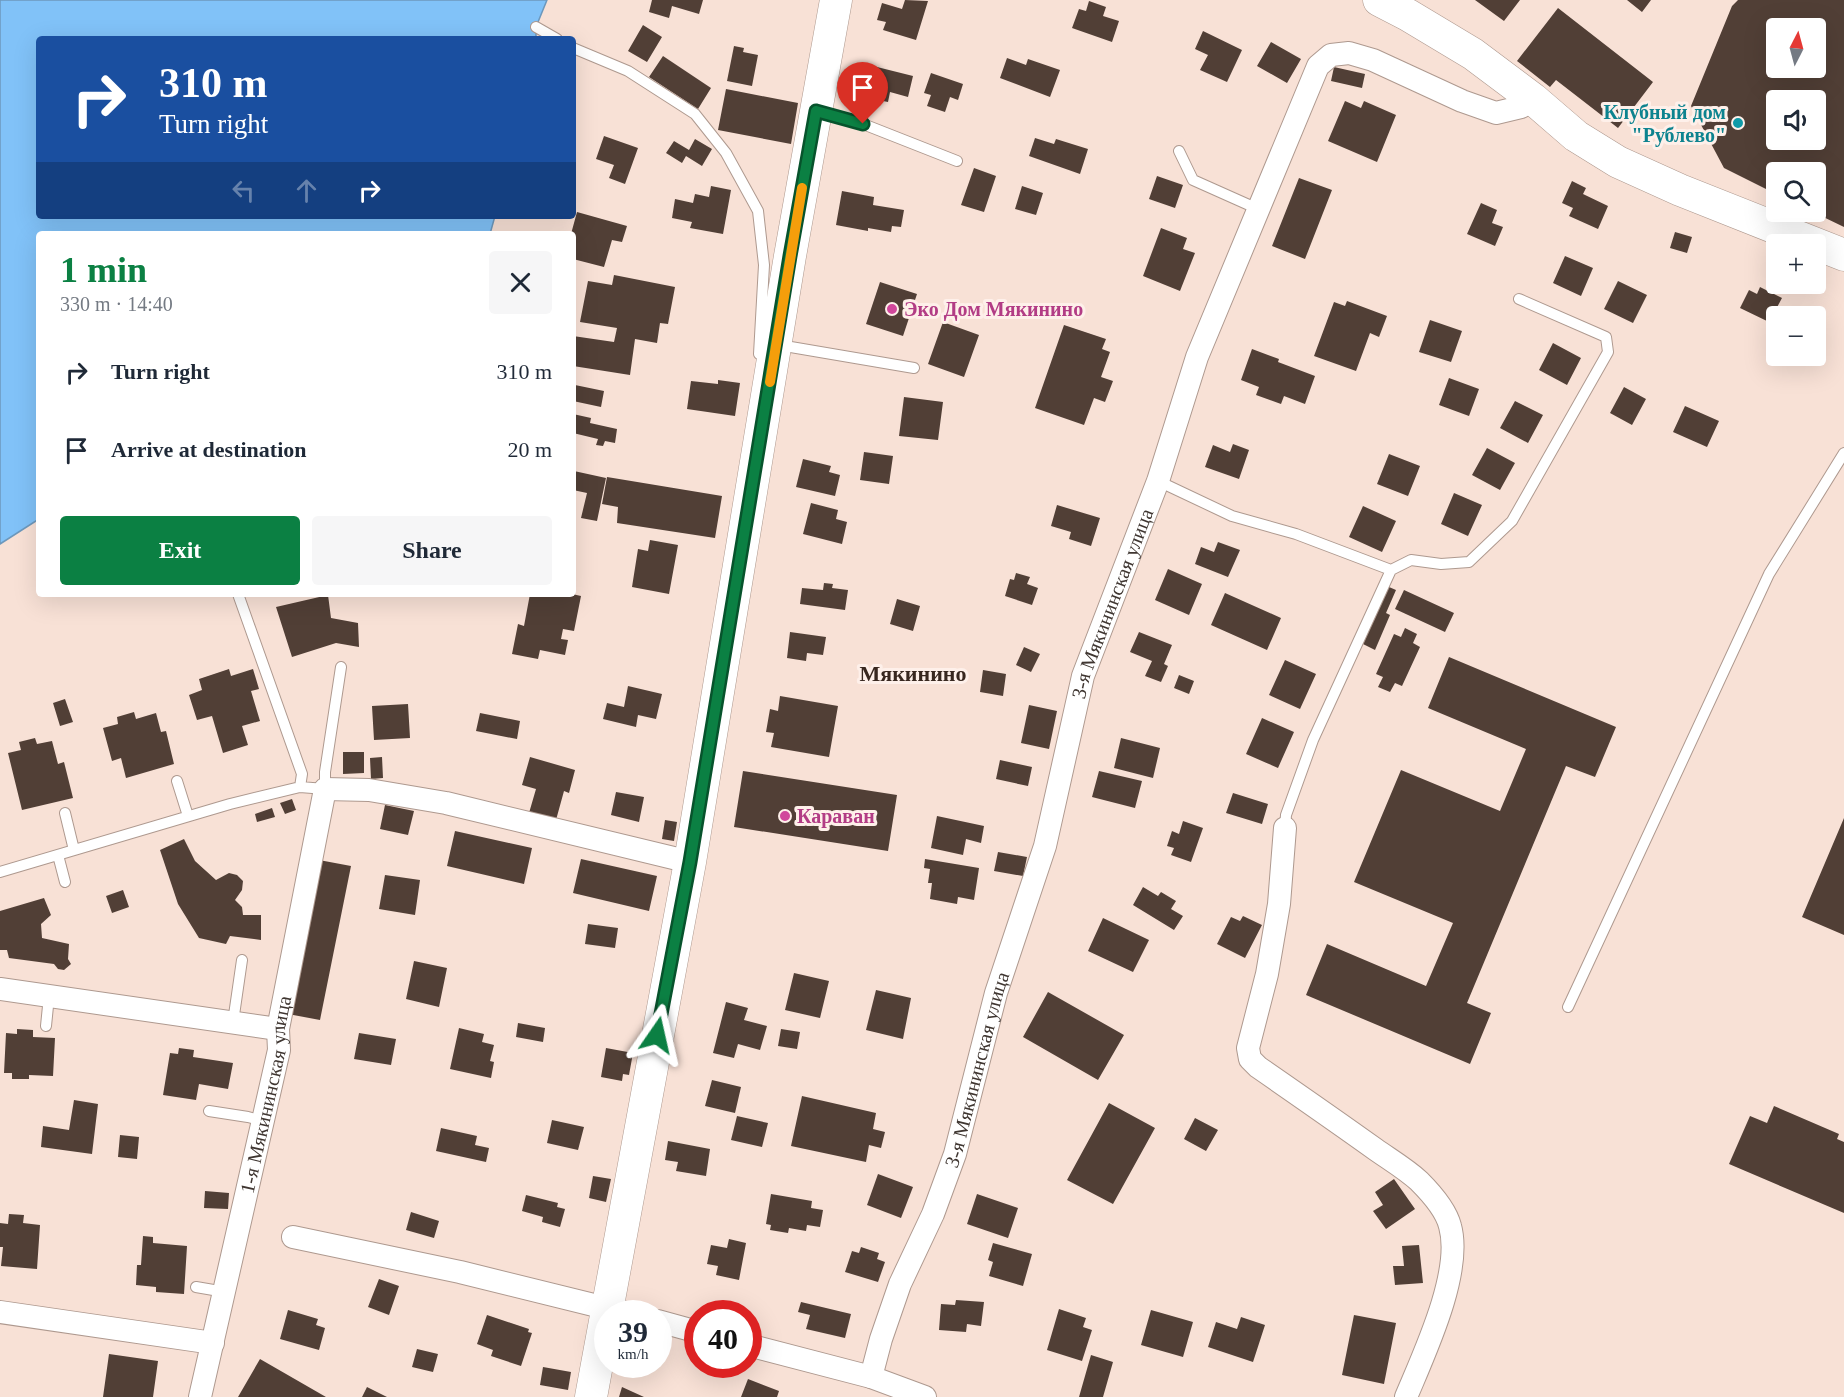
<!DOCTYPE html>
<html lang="en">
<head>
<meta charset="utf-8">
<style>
	:root { --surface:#fff; --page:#f6f6f7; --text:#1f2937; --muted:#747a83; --accent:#0b8043 }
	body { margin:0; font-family:Georgia,serif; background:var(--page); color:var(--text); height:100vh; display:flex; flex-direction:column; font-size:22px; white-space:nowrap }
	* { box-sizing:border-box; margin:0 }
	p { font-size:20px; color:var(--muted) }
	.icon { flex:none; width:33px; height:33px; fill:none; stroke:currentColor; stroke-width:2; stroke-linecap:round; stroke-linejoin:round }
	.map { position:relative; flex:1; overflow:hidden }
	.sheet { position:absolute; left:36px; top:231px; width:540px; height:366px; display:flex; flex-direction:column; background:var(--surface); border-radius:6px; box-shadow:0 6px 24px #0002 }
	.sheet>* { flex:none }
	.guide { position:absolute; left:36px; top:36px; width:540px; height:183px; border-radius:6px; box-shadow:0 6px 24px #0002; background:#1a4fa0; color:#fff; overflow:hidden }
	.needle { width:39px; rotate:6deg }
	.controls { position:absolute; left:1766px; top:18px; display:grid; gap:12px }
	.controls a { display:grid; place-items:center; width:60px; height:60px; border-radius:6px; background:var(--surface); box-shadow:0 6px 24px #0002; font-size:30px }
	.speed { position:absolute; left:594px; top:1300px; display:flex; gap:12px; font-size:30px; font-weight:700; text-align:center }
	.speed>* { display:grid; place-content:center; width:78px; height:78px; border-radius:50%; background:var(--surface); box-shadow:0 6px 24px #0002; line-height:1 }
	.speed small { font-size:15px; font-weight:400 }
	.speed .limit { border:9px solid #d22; background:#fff; color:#111 }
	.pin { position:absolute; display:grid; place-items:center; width:51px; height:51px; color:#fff; margin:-62px -26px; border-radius:50% 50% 50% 0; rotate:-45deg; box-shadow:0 0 6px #0007 }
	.pin .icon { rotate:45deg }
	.me { position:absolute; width:66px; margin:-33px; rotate:11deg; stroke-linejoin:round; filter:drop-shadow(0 0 4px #0008) }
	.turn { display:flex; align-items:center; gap:21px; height:126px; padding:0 24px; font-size:27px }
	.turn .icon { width:78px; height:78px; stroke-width:2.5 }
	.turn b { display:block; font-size:42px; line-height:51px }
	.lanes { display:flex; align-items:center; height:57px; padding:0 24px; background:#0003; justify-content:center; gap:30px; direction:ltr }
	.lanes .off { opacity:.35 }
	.round { display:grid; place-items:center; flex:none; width:63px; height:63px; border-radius:6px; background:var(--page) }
	.head { display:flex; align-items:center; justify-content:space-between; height:102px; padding:0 24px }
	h1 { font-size:36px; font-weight:700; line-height:45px; color:var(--accent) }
	.action { display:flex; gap:12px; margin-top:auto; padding:12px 24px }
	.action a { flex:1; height:69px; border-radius:6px; background:var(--accent); color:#fff; font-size:24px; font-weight:700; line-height:69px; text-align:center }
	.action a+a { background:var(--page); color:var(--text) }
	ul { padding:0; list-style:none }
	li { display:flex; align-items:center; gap:18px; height:78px; padding:0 24px }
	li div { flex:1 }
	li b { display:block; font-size:22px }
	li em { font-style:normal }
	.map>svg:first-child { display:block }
	.water { fill:#81c2f8; stroke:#6d98bc; stroke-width:1.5 }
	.building { fill:#513f36; fill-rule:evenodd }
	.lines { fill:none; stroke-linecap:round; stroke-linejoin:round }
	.lane-casing { stroke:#ae998f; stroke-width:12 }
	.street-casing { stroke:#ae998f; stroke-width:24 }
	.secondary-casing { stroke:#ae998f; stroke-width:33 }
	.lane { stroke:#fff; stroke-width:10 }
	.street { stroke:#fff; stroke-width:22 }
	.secondary { stroke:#fff; stroke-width:32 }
	.route-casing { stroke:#07532c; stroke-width:15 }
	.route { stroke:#0b8043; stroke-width:10 }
	.slow { stroke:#f59e0b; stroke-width:10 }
	.culture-dot { fill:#0f9aa8; stroke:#fef0ea; stroke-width:2 }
	.hotel-dot { fill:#d1479c; stroke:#fef0ea; stroke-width:2 }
	.labels { text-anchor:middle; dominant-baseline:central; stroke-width:6; stroke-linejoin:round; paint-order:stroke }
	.culture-label { font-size:20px; font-weight:bold; fill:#0d838f; stroke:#fef0ea; text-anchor:end }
	.hotel-label { font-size:20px; font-weight:bold; fill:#b23c85; stroke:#fef0ea; text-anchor:start }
	.street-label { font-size:20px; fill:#3f3631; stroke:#fef0ea }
	.quarter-label { font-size:22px; font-weight:bold; fill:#38271f; stroke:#fef0ea }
</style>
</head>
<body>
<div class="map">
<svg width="1844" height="1397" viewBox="0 0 1844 1397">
	<rect width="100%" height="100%" fill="#f8e1d6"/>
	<path class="water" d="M0 0H547L536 27V39H39V216H495L490 234H39V519L0 544Z"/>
	<path class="building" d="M652 0H703L699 14 672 6 669 18 649 12Z
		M905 0 928 1 916 40 883 30 886 22 877 20 882 3 902 9Z
		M1475 0H1520L1504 21Z
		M1627 0H1651L1642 12Z
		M1738 0H1844V227L1815 213V172H1776V194L1724 168 1691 106 1732 6ZM1776 28H1815V68H1776ZM1776 100H1815V140H1776Z
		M1089 1 1106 7 1103 16 1119 21 1112 42 1072 28 1079 9 1086 11Z
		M1558 8 1653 82 1618 128 1556 80 1550 87 1517 61Z
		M643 25 662 37 647 62 628 51Z
		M1203 31 1242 50 1227 82 1200 70 1208 55 1195 49Z
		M1271 42 1301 59 1287 83 1257 66Z
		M734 46 744 48 743 52 758 55 752 86 727 81Z
		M663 56 711 88 698 109 649 77Z
		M1007 58 1026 65 1028 59 1060 70 1050 97 1000 78Z
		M865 64 913 76 908 97 890 92 888 102 868 98 871 87 860 85Z
		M1334 67 1365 74 1362 88 1331 81Z
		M931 73 963 84 958 100 950 97 945 112 927 106 931 95 924 93Z
		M726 89 798 103 791 144 718 130Z
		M1345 101 1361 108 1364 101 1396 115 1377 162 1328 141Z
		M604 136 638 148 625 184 609 178 614 165 596 159Z
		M1035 138 1054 144 1056 139 1088 149 1080 174 1029 156Z
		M695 139 712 149 702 166 686 156 682 163 666 153 674 141 689 150Z
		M974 168 996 176 984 212 961 205Z
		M1157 176 1183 185 1175 208 1149 199Z
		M1299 178 1332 190 1305 259 1272 246Z
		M1572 181 1586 188 1583 194 1608 206 1598 229 1569 216 1573 208 1562 203Z
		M711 186 731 190 723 234 690 228 692 222 672 218 675 199 693 203 695 194 709 197Z
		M1022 186 1043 193 1036 215 1015 209Z
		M842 191 874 197 873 205 904 210 901 227 892 226 891 232 868 228V231L836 225Z
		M1481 203 1497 210 1492 223 1503 227 1495 246 1467 234Z
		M577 212 627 226 622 242 612 240 604 267 573 259V234H571Z
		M1161 228 1187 238 1183 249 1195 253 1180 291 1143 276Z
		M1675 232 1692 237 1687 253 1670 248Z
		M1565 256 1593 268 1581 296 1553 283Z
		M614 275 675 287 668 324 660 323 657 343 635 339 630 375 573 366V336L614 342 617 328 580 322 588 281 612 285Z
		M1618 281 1647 295 1633 323 1604 309Z
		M880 282 917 294 903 336 866 324Z
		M1760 287 1782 298 1769 322 1740 308 1749 290 1757 294Z
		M1347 301 1387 316 1379 337 1370 333 1356 371 1314 356 1334 302 1345 306Z
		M1430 320 1462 331 1451 362 1419 352Z
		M943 322 979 335 964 377 928 364Z
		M1064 325 1106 339 1102 349 1110 352 1101 377 1113 381 1105 402 1094 398 1084 425 1035 408Z
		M1553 343 1581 358 1567 385 1539 370Z
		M1252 349 1279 359 1278 362 1315 376 1305 404 1284 396 1281 404 1256 395 1259 387 1241 380Z
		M1449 378 1479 389 1469 416 1439 405Z
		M718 380 740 383 735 416 687 409 691 381 718 384Z
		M575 385 604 391 601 407 573 401Z
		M1624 387 1646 399 1632 425 1610 413Z
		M904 397 943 402 938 440 899 436Z
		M1515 401 1543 415 1528 443 1500 428Z
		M1685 406 1719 421 1707 447 1673 432Z
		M573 414 591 418 590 423 617 429 615 443 605 441 603 446 596 445 598 439 573 433Z
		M1233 444 1249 450 1239 479 1205 467 1213 445 1230 452Z
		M1487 448 1515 463 1500 490 1472 475Z
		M864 452 893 456 889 484 860 480Z
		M1389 454 1420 466 1408 496 1377 484Z
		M803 459 831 466 829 472 840 475 835 496 796 487Z
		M574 471 606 478 597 521 581 518 587 493 573 490Z
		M607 477 722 496 715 538 617 523 618 507 602 504Z
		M1454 493 1482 505 1468 536 1441 524Z
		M811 503 838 510 836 519 847 522 842 544 803 534Z
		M1057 505 1100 518 1091 546 1069 539 1071 532 1051 526Z
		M1363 506 1396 521 1382 552 1349 537Z
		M650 540 678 545 669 594 632 587 638 549 648 551Z
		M1218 542 1240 550 1228 577 1195 564 1201 547 1214 552Z
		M1168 569 1202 584 1189 615 1155 600Z
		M1016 573 1030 577 1027 584 1038 588 1032 605 1005 596 1010 579 1014 580Z
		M824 583 833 584 832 588 848 590 845 610 800 604 802 588 823 590Z
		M1389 587 1396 590 1386 613 1390 615 1375 650 1363 644Z
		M1404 590 1454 613 1445 632 1395 609Z
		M1225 593 1281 618 1267 650 1211 625Z
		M530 594H572L581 596 574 631 563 629 561 639 568 640 565 655 540 650 538 659 512 654 518 624 524 626Z
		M328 595 331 618 358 623 359 647 336 643 292 657 276 607Z
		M897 599 920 606 913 631 890 624Z
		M1405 628 1417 634 1413 643 1420 647 1402 686 1395 683 1390 692 1378 687 1383 677 1376 674 1394 634 1401 637Z
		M790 632 826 637 823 655 807 653 806 661 787 658Z
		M1139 632 1172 645 1164 664 1168 666 1161 682 1145 676 1152 661 1130 652Z
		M1024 647 1040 654 1031 672 1016 665Z
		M1449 657 1616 727 1595 777 1566 766 1467 1003 1491 1013 1470 1064 1306 995 1327 944 1426 986 1453 923 1354 882 1401 770 1500 811 1526 749 1428 708Z
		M1285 660 1316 674 1300 709 1269 695Z
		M229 669 231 676 253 669 259 689 251 691 260 721 242 726 248 745 223 753 212 716 197 720 189 695 202 690 199 679Z
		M983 670 1006 674 1003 696 980 692Z
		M1179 675 1194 681 1189 694 1174 688Z
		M628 686 662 694 656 719 638 715 636 727 603 719 607 703 624 707Z
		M780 696 838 706 829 757 771 747 774 733 766 732 770 709 778 711Z
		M65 699 73 722 60 726 53 703Z
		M408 704 410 738 374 740 372 706Z
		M1029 705 1057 711 1049 749 1021 743Z
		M134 712 136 719 156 713 161 732 166 731 174 764 126 778 121 758 112 761 103 728 118 724 117 717Z
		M480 713 520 721 517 739 476 731Z
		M1262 718 1294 732 1278 768 1246 754Z
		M35 738 37 744 52 741 58 764 64 762 73 798 22 810 8 753 21 750 19 742Z
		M1121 738 1160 748 1153 778 1114 768Z
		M343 752H364V773L343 774Z
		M382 757 383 778 371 779 370 758Z
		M530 757 575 770 569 793 564 791 556 820 529 813 536 789 522 785Z
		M1000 760 1032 767 1028 786 996 779Z
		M743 771 897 795 888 851 734 827Z
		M1099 771 1142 781 1135 808 1092 797Z
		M616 792 644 797 639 822 611 815Z
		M1233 793 1268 804 1262 824 1226 813Z
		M292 799 296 810 285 814 280 803Z
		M385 805 414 811 408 835 380 829Z
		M272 808 275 817 257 822 255 814Z
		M937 816 984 826 981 843 966 839 963 855 931 848Z
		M1844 818V935L1802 917Z
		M665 820 677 822 674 841 662 839Z
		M1183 821 1203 828 1191 862 1171 855 1174 848 1167 846 1172 831 1179 834Z
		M455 831 532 848 524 884 447 866Z
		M184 839 195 861 216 880 229 873 237 875 243 881 242 890 235 900 242 907 243 915H261V940L230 936 226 944 199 938 178 904 160 850Z
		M998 852 1027 857 1023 876 994 871Z
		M581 859 657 876 649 911 573 893Z
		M925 859 979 868 974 900 958 897 957 904 930 899 932 883H928L930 869 924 868Z
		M319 860 351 866 320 1020 288 1014Z
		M385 875 420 880 415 915 379 909Z
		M1143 887 1158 896 1161 892 1176 901 1171 909 1183 916 1174 930 1133 905Z
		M123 890 129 907 112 913 106 896Z
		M44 898 51 915 41 924 42 938 69 944 68 959 71 964 64 970 58 969 54 964 9 958 7 950H0V911Z
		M1243 916 1262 925 1245 958 1217 944 1231 917 1240 921Z
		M1103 918 1149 940 1133 972 1088 951Z
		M588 924 618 928 615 948 585 944Z
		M414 961 447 968 439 1007 406 999Z
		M794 973 829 981 820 1018 785 1010Z
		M876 990 911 998 903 1039 866 1030Z
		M1048 992 1124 1035 1098 1080 1023 1037Z
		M726 1002 748 1008 744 1020 767 1026 760 1050 738 1044 734 1058 713 1053Z
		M518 1023 545 1028 543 1042 516 1037Z
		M459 1028 484 1034 482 1042 494 1045 490 1061 494 1062 491 1078 450 1069Z
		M17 1029 33 1030V1037L55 1038 53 1076 29 1075V1079H12V1073H4L6 1033 17 1034Z
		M781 1029 800 1032 797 1049 778 1046Z
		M359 1033 396 1039 391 1065 354 1059Z
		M179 1048 194 1050 193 1057 233 1063 228 1089 199 1084 196 1100 163 1095 170 1053 178 1054Z
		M606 1048 633 1053 629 1075 623 1074 622 1081 601 1077Z
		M712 1080 741 1087 735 1113 705 1106Z
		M802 1096 876 1113 873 1129 885 1132 881 1148 869 1145 866 1162 791 1146Z
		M74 1100 98 1104 92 1154 41 1147 43 1126 69 1130Z
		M1109 1103 1155 1128 1113 1204 1067 1180Z
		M1774 1106 1839 1134 1837 1139 1844 1142V1213L1729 1164 1750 1116 1767 1123Z
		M737 1116 768 1123 762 1147 731 1140Z
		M1195 1118 1218 1130 1206 1151 1184 1139Z
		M552 1120 584 1127 578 1150 547 1143Z
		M441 1128 477 1136 475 1145 489 1148 486 1162 436 1151Z
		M120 1135 139 1137 137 1159 118 1157Z
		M668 1141 710 1149 706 1176 676 1171 678 1162 665 1160Z
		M878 1174 913 1187 901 1218 867 1205Z
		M593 1176 611 1179 606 1202 589 1198Z
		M1394 1179 1415 1209 1386 1229 1373 1211 1383 1205 1375 1192Z
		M205 1191 229 1193 228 1209 204 1208Z
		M771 1194 812 1201 811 1208 823 1210 820 1227 807 1225 806 1231 789 1228 788 1233 770 1230 771 1225 766 1224Z
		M977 1194 1018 1208 1008 1238 967 1224Z
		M526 1195 558 1203 557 1207 565 1209 560 1227 542 1222 543 1217 522 1211Z
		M411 1212 439 1221 434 1238 406 1230Z
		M9 1214 24 1215 23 1223 40 1225 37 1269 1 1266 3 1247H0V1223L8 1224Z
		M143 1236 153 1237V1243L187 1246 184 1294 156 1292V1287L136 1285 137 1265H141Z
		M729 1239 746 1243 739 1280 716 1275 718 1266 707 1264 711 1245 727 1248Z
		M993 1243 1032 1254 1023 1286 989 1276 993 1262 988 1260Z
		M1419 1245 1423 1283 1395 1285 1393 1266H1404L1402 1246Z
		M861 1247 879 1253 877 1259 885 1262 878 1282 845 1272 852 1251 859 1253Z
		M379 1279 399 1286 389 1315 368 1307Z
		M956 1300 984 1302 981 1326 967 1324 966 1332 939 1330 941 1304 955 1305Z
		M801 1302 851 1314 845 1338 806 1329 810 1315 798 1312Z
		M1059 1309 1086 1318 1083 1327 1092 1330 1082 1361 1047 1350Z
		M288 1310 318 1319 316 1325 325 1328 319 1350 280 1339Z
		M1151 1310 1193 1322 1183 1357 1141 1345Z
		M487 1315 529 1329 528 1332 532 1333 521 1366 491 1356 493 1350 477 1344Z
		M1354 1315 1396 1323 1384 1384 1342 1375Z
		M1241 1317 1265 1325 1253 1362 1208 1347 1216 1322 1237 1329Z
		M417 1349 438 1354 433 1372 412 1367Z
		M109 1354 158 1361 153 1397H103Z
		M1091 1355 1113 1362 1103 1397H1079Z
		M260 1359 326 1397H238Z
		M543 1367 571 1372 568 1390 540 1385Z
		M748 1379 779 1391 777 1397H741Z
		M367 1387 387 1397H362Z
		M622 1387 644 1397H619Z"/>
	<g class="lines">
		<g class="lane-casing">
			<path id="lane" d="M536 27 557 39
				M573 48 628 71 695 114 726 153 758 211 764 265 759 354
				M819 112 863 124 957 161
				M1179 151 1193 180 1258 209
				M779 345 914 368
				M1158 481 1232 516 1296 534 1391 570
				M238 594 302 774 300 787
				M177 781 188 816
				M65 813 74 850
				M1285 828 1286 815 1313 740 1391 570 1411 560 1441 564 1469 562 1512 521 1608 352 1606 337 1519 299
				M58 855 65 882
				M0 872 230 804 300 787 325 789V772L341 667
				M1568 1007 1769 574 1844 453
				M233 1022 242 960
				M46 1026 49 996
				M209 1111 248 1117 263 1121
				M196 1287 225 1292"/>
		</g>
		<g class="street-casing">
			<g id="street">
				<path d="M1285 828 1279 904 1267 974 1248 1048 1250 1059 1258 1067C1297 1094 1336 1121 1375 1149 1389 1159 1406 1169 1419 1181 1431 1193 1446 1210 1450 1226 1463 1272 1424 1354 1406 1397"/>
				<path d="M0 989 278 1029"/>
				<path d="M293 1237 460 1272 630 1314"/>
				<path d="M0 1312 213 1343"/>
				<path d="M658 1321 698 1332"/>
				<path d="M748 1345 871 1377 925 1397"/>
				<path id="s1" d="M871 1377 881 1339 900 1284 933 1214 955 1154 996 993 1045 846 1083 676 1158 481 1197 357 1318 66 1331 55 1349 53 1373 60 1462 101 1496 113 1521 107 1533 99"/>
				<path id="s2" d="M200 1397 279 1050 278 1029 325 789 369 790 446 803 690 862"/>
			</g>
		</g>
		<g class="secondary-casing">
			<path id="secondary" d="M1379 0 1408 15 1473 54 1533 99 1576 136 1618 162 1680 190 1844 255
				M591 1397 690 862 790 256 836 0"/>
		</g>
		<use href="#lane" class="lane"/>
		<use href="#street" class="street"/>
		<use href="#secondary" class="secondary"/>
	</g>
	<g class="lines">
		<g class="route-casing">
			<path id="route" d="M657 1035 690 862 790 256 816 111 863 124"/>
		</g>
		<use href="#route" class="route"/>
		<path class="slow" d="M770 382 802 188"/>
	</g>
	<circle class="culture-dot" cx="1738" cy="123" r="6"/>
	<g class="hotel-dot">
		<circle cx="892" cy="309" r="6"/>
		<circle cx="785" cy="816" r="6"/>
	</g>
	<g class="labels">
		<g class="culture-label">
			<text x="1726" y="112">Клубный дом<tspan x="1726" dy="23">"Рублево"</tspan></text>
		</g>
		<g class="hotel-label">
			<text x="904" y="309">Эко Дом Мякинино</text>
			<text x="797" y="816">Караван</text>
		</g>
		<g class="street-label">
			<text stroke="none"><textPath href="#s1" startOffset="812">3-я Мякининская улица</textPath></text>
			<text stroke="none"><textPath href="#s1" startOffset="326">3-я Мякининская улица</textPath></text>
			<text stroke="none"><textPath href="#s2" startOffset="310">1-я Мякининская улица</textPath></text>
		</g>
		<g class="quarter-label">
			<text x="913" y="673">Мякинино</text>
		</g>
	</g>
</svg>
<div class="controls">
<a><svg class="needle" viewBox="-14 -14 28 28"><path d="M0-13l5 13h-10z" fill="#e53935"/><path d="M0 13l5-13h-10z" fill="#747a83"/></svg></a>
<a><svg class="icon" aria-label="sound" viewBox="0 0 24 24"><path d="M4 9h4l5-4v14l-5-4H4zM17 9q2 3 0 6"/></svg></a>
<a><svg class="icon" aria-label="search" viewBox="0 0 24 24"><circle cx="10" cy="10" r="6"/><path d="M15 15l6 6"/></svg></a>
<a>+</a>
<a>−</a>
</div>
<div class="speed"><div>39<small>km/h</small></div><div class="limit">40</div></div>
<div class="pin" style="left:863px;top:124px;background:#d93025"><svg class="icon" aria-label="arrive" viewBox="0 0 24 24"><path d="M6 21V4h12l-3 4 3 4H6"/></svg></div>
<svg class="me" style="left:657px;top:1035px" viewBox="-20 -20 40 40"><path d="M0-17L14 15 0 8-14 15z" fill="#0b8043" stroke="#fff" stroke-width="4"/></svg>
<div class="guide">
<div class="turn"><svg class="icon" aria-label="right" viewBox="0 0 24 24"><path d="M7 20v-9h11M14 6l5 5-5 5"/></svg><div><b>310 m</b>Turn right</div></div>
<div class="lanes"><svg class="icon off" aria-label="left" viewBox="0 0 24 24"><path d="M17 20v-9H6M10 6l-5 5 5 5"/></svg><svg class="icon off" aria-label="ahead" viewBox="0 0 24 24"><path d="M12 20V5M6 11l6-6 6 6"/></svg><svg class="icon" aria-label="right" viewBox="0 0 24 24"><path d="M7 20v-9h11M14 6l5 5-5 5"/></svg></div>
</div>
<section class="sheet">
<div class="head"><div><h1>1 min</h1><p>330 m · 14:40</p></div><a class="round"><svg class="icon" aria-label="close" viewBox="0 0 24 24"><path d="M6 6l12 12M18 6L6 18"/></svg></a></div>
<ul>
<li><svg class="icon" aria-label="right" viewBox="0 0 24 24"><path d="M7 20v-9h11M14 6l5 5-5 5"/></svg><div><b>Turn right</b></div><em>310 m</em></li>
<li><svg class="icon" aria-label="arrive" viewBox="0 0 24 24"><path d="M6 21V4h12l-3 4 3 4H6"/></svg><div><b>Arrive at destination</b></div><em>20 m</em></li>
</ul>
<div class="action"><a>Exit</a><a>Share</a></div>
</section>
</div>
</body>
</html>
